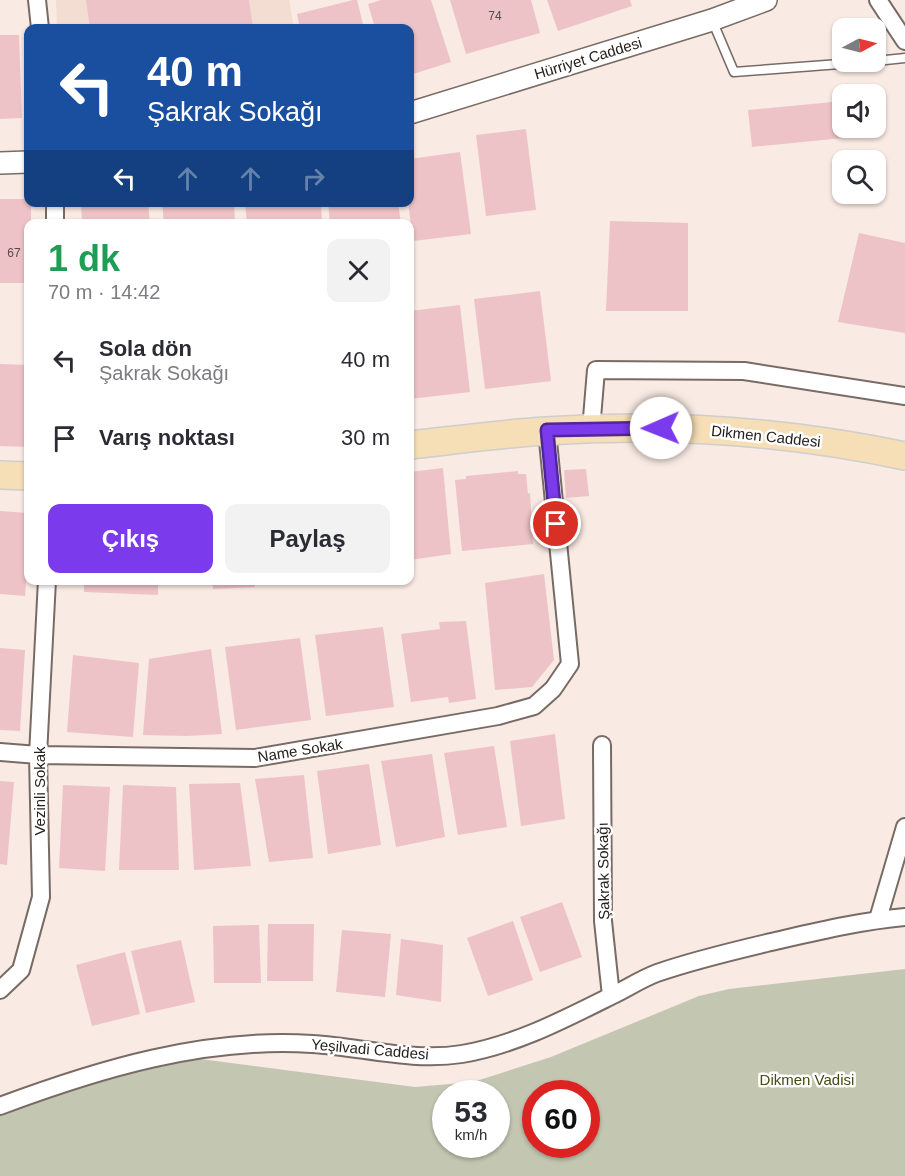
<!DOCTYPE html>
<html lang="tr">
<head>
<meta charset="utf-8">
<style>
	:root { --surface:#fff; --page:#f2f2f3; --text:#2b2b33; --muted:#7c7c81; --accent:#7c3aed }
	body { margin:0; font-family:Arial,sans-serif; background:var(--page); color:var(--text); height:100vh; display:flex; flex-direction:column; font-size:22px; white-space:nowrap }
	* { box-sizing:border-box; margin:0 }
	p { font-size:20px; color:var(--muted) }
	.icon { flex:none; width:33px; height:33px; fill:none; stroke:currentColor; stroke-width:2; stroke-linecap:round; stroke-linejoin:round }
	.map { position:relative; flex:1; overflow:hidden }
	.details { position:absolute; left:24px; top:219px; width:390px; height:366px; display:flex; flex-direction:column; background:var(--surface); border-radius:12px; box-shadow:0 2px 4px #0004 }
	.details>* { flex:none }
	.hud { position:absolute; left:24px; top:24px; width:390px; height:183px; border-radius:12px; box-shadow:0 2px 4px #0004; background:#1a4fa0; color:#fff; overflow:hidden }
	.needle { width:39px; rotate:83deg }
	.buttons { position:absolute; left:832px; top:18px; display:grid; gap:12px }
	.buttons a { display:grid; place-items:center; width:54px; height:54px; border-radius:12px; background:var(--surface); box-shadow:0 2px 4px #0004; font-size:30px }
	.speed { position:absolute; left:432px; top:1080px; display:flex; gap:12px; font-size:30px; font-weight:700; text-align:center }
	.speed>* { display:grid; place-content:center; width:78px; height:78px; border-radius:50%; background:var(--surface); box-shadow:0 2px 4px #0004; line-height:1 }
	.speed small { font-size:15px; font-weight:400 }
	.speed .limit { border:9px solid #d22; background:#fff; color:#111 }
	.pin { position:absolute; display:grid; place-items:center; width:51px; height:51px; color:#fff; margin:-26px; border:3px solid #fff; border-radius:50%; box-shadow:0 2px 6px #0007 }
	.me { position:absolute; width:66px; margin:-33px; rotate:269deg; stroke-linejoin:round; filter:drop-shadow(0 0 4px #0008) }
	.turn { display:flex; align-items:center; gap:21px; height:126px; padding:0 24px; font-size:27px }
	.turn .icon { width:78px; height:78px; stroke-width:2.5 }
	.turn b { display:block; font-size:42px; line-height:51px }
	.lanes { display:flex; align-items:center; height:57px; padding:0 24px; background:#0003; justify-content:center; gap:30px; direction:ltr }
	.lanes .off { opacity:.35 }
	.round { display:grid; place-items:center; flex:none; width:63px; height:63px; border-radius:12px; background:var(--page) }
	.headline { display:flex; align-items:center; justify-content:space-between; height:102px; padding:0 24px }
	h1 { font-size:36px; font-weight:700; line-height:45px; color:#1e9e55 }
	.action { display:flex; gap:12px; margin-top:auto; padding:12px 24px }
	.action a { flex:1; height:69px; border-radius:12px; background:var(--accent); color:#fff; font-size:24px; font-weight:700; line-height:69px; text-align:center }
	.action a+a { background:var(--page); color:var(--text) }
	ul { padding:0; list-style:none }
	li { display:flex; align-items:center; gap:18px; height:78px; padding:0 24px }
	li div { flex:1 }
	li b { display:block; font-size:22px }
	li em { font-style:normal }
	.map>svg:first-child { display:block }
	.built { fill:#f3dcd2 }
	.green { fill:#c3c6b0; fill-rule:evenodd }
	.building { fill:#eec3c7 }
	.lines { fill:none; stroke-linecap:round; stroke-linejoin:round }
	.service-casing { stroke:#786b65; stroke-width:11 }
	.minor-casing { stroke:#786b65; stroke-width:20 }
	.tertiary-casing { stroke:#786b65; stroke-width:24 }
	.primary-casing { stroke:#cfcece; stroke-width:30 }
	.service { stroke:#fff; stroke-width:8 }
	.minor { stroke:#fff; stroke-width:16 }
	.tertiary { stroke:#fff; stroke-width:21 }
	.primary { stroke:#f6deb6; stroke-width:27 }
	.route-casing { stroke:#51269a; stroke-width:15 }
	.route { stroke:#7c3aed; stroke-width:10 }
	.labels { text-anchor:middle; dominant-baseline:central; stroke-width:5; stroke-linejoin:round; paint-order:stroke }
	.number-label { font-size:12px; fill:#584a48 }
	.street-label { font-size:15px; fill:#26211e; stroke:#fff }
	.park-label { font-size:15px; fill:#474c11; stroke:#fff }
</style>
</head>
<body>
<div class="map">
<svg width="905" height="1176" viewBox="0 0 905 1176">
	<rect width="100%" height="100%" fill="#f9eae3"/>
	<path class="built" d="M56 0H289L294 28H57Z"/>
	<path class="green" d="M905 969V1176H0V1106L170 1055 415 1087 473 1082 551 1057 699 996 729 989ZM446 1094H496V1144H446ZM536 1094H586V1144H536Z"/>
	<path class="building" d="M86 0H249L253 28H90Z
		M353 0H357L364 28H300L297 14Z
		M381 0H431L451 62 410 75V28H375L368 4Z
		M450 0H531L540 33 466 54Z
		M547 0H630L632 6 558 31Z
		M0 35H19L22 118 0 119Z
		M843 101V128H873L874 135 752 147 748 110Z
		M526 129 536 210 486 216 476 135Z
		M460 152 471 234 413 241 408 202 410 159Z
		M0 199H28V202H31V224H28V283H0Z
		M81 202H148L150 224H82Z
		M162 202H234L235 224H164Z
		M245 202H321L322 224H247Z
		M328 202H398L401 224H330Z
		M610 221 688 223V311H606Z
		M859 233 905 243V333L838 322Z
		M540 291 551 381 485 389 474 299Z
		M460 305 470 392 410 399V311Z
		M0 364 28 365V447L0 446Z
		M443 468 451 554 410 560V472Z
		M586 469 589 496 566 498 564 470Z
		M518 471V474H526L528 494 530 493 533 544 462 551 455 480 466 479V476Z
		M0 511 28 513V557L25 596 0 594Z
		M544 574 554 660 532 687 495 690 485 583Z
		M84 580H158V595L84 592Z
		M212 580H255V587L213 589Z
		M466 621 476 699 449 703 448 697 411 702 401 634 440 629 439 622Z
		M383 627 394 707 326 716 315 635Z
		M300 638 311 720 236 730 225 647Z
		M0 648 25 650 20 731 0 730Z
		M211 649 222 734 187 736 143 735 149 659Z
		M73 655 139 663 133 737 67 732Z
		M555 734 565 819 521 826 510 741Z
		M494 746 507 827 458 835 444 753Z
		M432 754 445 837 396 847 381 761Z
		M369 764 381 845 328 854 317 771Z
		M304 775 313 858 269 862 255 779Z
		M0 781 14 782 7 865 0 864Z
		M240 783 251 866 194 870 189 784Z
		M63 785 110 787 105 871 59 868Z
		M123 785 176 787 179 870H119Z
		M562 902 582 957 540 972 520 917Z
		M513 921 533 980 488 996 467 938Z
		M268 924H314L313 981H267Z
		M259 925 261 983H214L213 926Z
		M342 930 391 934 385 997 336 992Z
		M401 939 443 945 441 1002 396 995Z
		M181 940 195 1002 146 1013 131 951Z
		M125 952 140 1014 92 1026 76 965Z"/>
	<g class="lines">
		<g class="service-casing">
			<path id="service" d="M712 20 734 72 866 62
				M876 61 905 58"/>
		</g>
		<g class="minor-casing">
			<path id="minor" d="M37 0 40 28
				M878 0 905 41
				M55 224V202
				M591 430 596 370 744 371 905 396
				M602 745 603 921 611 996
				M0 752 38 755 255 758 498 716 534 706 553 689 570 664 547 431
				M878 919 905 827
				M0 990 21 970 41 897 38 755 47 580
				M0 1106C99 1069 205 1037 312 1044 362 1047 412 1062 462 1054 515 1045 563 1020 611 996 626 989 641 979 657 973 694 960 733 951 771 942 815 932 860 921 905 917"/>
		</g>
		<g class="tertiary-casing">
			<path id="tertiary" d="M410 113 712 20 766 0
				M0 163 28 162"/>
		</g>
		<g class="primary-casing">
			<path id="primary" d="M410 445C455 440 500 434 546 431 666 423 787 431 905 456
				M0 475 28 476"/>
		</g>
		<use href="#service" class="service"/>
		<use href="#minor" class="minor"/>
		<use href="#tertiary" class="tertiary"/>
		<use href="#primary" class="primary"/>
	</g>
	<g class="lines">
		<g class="route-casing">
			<path id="route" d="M556 524 547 430 661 428"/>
		</g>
		<use href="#route" class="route"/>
	</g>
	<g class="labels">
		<g class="number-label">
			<text x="495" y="16">74</text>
			<text x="14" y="253">67</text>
		</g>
		<g class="street-label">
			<text transform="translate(588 58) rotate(-17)">Hürriyet Caddesi</text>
			<text transform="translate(766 436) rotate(6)">Dikmen Caddesi</text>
			<text transform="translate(300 750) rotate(-9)">Name Sokak</text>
			<text transform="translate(39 791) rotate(-90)">Vezinli Sokak</text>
			<text transform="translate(603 871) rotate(-91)">Şakrak Sokağı</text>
			<text transform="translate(370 1049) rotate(5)">Yeşilvadi Caddesi</text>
		</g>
		<g class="park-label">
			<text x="807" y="1079">Dikmen Vadisi</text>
		</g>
	</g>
</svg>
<div class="buttons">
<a><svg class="needle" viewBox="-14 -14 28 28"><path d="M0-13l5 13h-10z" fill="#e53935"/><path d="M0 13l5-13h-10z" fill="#7c7c81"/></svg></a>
<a><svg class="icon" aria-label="sound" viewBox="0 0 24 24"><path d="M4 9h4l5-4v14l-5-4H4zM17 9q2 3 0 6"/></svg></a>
<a><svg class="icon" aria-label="search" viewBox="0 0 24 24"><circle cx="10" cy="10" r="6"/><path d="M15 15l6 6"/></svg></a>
</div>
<div class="speed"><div>53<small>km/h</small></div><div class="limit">60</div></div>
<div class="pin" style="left:556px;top:524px;background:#d93025"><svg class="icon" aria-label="arrive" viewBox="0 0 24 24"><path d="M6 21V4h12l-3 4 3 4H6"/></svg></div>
<svg class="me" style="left:661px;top:428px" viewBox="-20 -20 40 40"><circle r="19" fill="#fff"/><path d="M0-13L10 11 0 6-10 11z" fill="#7c3aed"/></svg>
<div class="hud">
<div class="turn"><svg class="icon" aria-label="left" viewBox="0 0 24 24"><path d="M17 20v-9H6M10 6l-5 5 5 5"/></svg><div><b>40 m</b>Şakrak Sokağı</div></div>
<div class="lanes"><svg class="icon" aria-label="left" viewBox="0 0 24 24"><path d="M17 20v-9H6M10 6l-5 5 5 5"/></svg><svg class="icon off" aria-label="ahead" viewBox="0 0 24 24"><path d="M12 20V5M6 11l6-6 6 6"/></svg><svg class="icon off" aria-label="ahead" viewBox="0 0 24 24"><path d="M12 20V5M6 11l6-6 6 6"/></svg><svg class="icon off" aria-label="right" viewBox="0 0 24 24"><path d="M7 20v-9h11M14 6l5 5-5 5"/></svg></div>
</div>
<section class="details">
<div class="headline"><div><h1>1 dk</h1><p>70 m · 14:42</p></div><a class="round"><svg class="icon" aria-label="close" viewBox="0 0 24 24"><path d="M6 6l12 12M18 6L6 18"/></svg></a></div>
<ul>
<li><svg class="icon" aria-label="left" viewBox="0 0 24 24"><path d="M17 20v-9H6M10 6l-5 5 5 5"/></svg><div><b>Sola dön</b><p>Şakrak Sokağı</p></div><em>40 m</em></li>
<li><svg class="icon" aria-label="arrive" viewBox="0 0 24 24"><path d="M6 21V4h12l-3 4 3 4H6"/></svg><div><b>Varış noktası</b></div><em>30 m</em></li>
</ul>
<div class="action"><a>Çıkış</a><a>Paylaş</a></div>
</section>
</div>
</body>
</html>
